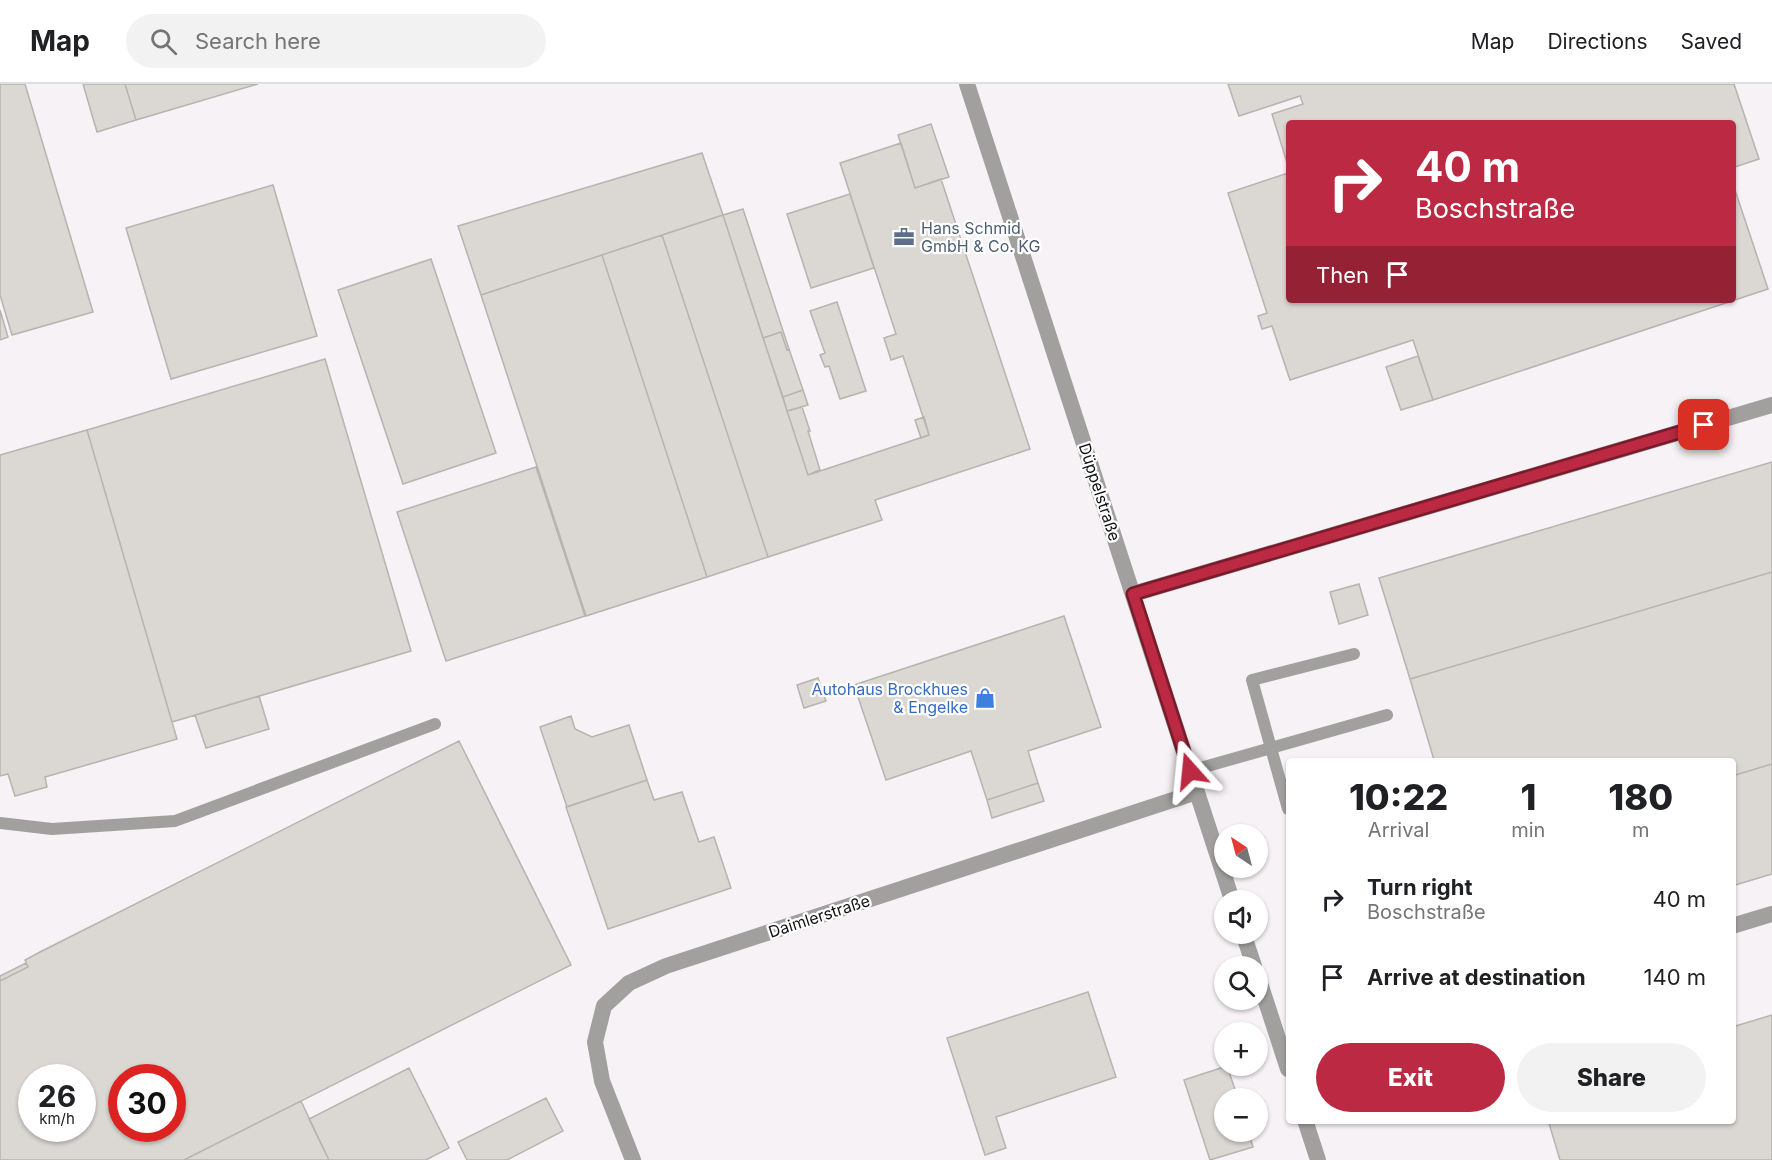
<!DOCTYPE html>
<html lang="en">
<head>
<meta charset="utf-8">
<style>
	:root { --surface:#fff; --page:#f2f2f2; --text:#202124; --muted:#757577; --line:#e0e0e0; --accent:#bb2a42 }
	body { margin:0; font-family:Inter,sans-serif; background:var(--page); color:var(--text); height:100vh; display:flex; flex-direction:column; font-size:22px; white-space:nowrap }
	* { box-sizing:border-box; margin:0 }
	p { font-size:20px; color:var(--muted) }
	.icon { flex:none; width:33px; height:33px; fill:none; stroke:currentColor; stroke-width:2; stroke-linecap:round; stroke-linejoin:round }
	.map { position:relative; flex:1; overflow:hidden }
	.side { position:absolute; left:1286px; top:674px; width:450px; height:366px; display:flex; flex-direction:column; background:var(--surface); border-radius:6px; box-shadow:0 2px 4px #0004 }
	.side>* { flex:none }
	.guide { position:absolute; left:1286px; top:36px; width:450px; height:183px; border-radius:6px; box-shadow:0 2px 4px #0004; background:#bb2a42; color:#fff; overflow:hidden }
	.needle { width:39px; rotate:324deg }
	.tools { position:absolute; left:1214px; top:740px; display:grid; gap:12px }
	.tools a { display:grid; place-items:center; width:54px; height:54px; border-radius:50%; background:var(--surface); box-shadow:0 2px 4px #0004; font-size:30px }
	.speed { position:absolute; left:18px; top:980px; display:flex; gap:12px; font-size:30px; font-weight:700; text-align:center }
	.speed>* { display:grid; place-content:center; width:78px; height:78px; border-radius:50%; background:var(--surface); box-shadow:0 2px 4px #0004; line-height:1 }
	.speed small { font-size:15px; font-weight:400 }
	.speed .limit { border:9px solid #d22; background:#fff; color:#111 }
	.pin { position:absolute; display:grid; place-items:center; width:51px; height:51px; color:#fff; margin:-26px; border-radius:12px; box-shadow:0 3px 9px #0006 }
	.me { position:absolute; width:66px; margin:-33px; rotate:342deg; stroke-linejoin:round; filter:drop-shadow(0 0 4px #0008) }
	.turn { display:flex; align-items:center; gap:21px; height:126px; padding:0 30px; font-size:27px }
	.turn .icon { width:78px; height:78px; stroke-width:2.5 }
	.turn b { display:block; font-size:42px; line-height:51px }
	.then { display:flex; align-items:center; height:57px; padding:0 30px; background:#0003; gap:12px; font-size:22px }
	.eta { display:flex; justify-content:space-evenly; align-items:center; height:102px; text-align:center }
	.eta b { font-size:36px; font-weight:800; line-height:42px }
	.action { display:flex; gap:12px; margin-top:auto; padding:12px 30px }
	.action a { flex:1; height:69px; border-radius:36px; background:var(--accent); color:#fff; font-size:24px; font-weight:800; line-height:69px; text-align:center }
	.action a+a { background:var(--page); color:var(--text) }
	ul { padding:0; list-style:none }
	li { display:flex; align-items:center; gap:18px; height:78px; padding:0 30px }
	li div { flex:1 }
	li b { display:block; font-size:22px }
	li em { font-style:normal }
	header { display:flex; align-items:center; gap:36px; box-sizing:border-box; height:84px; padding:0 30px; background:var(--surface); border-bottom:2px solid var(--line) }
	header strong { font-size:28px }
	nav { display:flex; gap:33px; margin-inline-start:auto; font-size:21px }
	.search { width:420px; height:54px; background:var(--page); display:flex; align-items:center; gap:15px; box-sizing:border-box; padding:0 21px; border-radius:33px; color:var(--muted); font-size:22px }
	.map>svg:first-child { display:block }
	.building { fill:#dbd7d3; stroke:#b7b3af; stroke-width:1.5; fill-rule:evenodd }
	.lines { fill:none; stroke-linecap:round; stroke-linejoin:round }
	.service { stroke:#a1a09e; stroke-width:12 }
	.minor { stroke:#a1a09e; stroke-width:16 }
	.route-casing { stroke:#7a1b2b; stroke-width:15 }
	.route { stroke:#bb2a42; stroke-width:10 }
	.labels { text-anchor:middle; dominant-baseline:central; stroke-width:4.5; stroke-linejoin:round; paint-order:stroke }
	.service-label { font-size:16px; fill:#4e5e75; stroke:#fff; text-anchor:start }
	.street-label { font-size:16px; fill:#121112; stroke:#fff }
	.shop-label { font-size:16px; fill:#366cbe; stroke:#fff; text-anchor:end }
</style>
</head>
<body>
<header>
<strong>Map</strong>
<div class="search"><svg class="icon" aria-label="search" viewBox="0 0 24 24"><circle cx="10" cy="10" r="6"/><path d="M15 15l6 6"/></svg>Search here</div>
<nav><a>Map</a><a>Directions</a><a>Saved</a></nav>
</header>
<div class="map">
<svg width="1772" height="1076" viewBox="0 0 1772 1076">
	<rect width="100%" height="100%" fill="#f6f2f6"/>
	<path class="building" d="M0 0H25L93 228 12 251 0 211Z
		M83 0H125L136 36 97 48Z
		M125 0H258L136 36Z
		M1228 0H1734L1759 75 1732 84V39H1288V82L1272 30 1303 20 1300 12 1239 32Z
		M931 40 949 93 915 104 898 51Z
		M901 59 915 104 941 95 1030 365 875 416 882 436 768 473 662 151 723 131 808 391 929 351 903 272 891 276 884 254 896 250 840 79Z
		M702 69 723 131 481 211 458 142Z
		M1288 89V216H1732V97L1768 205 1433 316 1413 256 1290 296 1272 242 1262 245 1258 232 1267 229 1228 109Z
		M273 101 317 252 171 295 126 144Z
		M850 110 874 184 811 204 787 130Z
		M743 125 789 265 787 266 781 248 763 254 723 131Z
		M662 151 768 473 707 493 602 171Z
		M602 171 707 493 586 532 481 211Z
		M431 175 496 369 403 400 338 206Z
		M837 218 866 307 840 315 829 282 825 283 820 271 825 269 810 227Z
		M0 226 8 253 0 256Z
		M781 248 787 266 789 265 803 306 783 313 763 254Z
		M1418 272 1433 316 1401 326 1386 283Z
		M325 275 411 567 172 638 87 346Z
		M803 306 808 321 787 327 783 313Z
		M802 323 810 347H808L820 386 808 391 787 327Z
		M924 333 929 351 921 354 915 336Z
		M87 346 177 655 45 693 47 703 15 712 8 690 0 692V371Z
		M1772 378V488L1410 595 1379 494Z
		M536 383 585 532 446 577 397 428Z
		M1772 488V680L1732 692V676H1434L1410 595Z
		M1359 500 1368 531 1339 540 1330 508Z
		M1064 532 1101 643 1028 667 1038 699 987 716 971 667 886 696 854 601Z
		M818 594 826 617 804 624 797 601Z
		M259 612 269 645 206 664 195 631Z
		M571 632 575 645 592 653 629 641 647 696 567 723 540 643Z
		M459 657 571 881 184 1076H0V897L28 883 25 876 40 868ZM32 993H82V1044H32ZM122 993H172V1044H122Z
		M1772 680V790L1732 802V692Z
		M647 696 654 716 682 708 699 758 714 753 731 804 608 845 566 723Z
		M1038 699 1044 717 992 734 987 716Z
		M26 879 28 883 0 897V892Z
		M1088 908 1116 993 996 1033 1006 1064 985 1071 947 954Z
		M1772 931V1076H1560L1548 1036H1732V943Z
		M1227 982 1238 1014H1224V1047H1248L1253 1063 1210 1076 1184 996Z
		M409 984 449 1064 426 1076H329L309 1035Z
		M546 1014 563 1047 507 1076H467L458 1058Z
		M301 1017 329 1076H184Z"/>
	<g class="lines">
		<path class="service" d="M1190 687 1387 631
			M1288 725 1252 596 1354 570
			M0 739 52 745 175 737 435 640"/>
		<path class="minor" d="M967 0 1232 816
			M1133 510 1772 321
			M1732 842 1772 830
			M1243 849 1254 882
			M1257 890 1288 985
			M1305 1036 1318 1076
			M633 1076 602 997 595 958 604 922 629 899 666 882 1197 708"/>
	</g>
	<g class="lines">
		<g class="route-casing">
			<path id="route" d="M1190 687 1133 510 1704 341"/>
		</g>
		<use href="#route" class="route"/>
	</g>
	<defs>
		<g id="office-bare" transform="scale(1.62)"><path d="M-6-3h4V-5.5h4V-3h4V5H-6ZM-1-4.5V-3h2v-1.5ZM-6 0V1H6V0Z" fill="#5c6f8a" stroke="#fff" stroke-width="2.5" paint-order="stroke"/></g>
		<g id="shop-bare" transform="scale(1.62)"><path d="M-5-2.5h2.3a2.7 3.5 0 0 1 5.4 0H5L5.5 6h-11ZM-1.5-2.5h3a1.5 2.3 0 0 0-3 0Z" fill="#3f7fe0" stroke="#fff" stroke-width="2.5" paint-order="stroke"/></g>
	</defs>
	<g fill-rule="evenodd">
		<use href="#office-bare" x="904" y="153"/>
		<use href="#shop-bare" x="985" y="614"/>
	</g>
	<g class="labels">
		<g class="service-label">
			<text x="921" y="144">Hans Schmid<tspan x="921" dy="18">GmbH &amp; Co. KG</tspan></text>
		</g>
		<g class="street-label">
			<text transform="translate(1100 408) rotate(72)">Düppelstraße</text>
			<text transform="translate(819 832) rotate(-18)">Daimlerstraße</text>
		</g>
		<g class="shop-label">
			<text x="968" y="605">Autohaus Brockhues<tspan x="968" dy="18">&amp; Engelke</tspan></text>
		</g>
	</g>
</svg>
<div class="tools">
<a><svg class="needle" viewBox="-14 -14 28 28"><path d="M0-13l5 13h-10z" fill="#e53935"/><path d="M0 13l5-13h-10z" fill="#757577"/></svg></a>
<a><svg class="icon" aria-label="sound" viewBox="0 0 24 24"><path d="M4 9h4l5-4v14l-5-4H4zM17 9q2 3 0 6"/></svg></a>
<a><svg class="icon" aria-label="search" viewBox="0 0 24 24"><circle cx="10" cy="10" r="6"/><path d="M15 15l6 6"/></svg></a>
<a>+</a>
<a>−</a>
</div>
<div class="speed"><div>26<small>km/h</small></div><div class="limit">30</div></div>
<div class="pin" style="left:1704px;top:341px;background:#d93025"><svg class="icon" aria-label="arrive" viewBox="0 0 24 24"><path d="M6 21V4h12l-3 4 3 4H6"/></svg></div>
<svg class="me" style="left:1190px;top:687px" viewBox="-20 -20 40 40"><path d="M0-17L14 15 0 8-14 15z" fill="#bb2a42" stroke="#fff" stroke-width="4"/></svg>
<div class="guide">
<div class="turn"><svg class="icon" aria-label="right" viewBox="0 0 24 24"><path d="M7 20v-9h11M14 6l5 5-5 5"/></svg><div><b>40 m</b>Boschstraße</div></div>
<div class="then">Then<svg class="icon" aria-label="arrive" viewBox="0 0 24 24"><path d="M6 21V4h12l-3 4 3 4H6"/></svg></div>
</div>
<section class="side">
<div class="eta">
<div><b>10:22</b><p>Arrival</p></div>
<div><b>1</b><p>min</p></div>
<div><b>180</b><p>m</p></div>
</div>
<ul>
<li><svg class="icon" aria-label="right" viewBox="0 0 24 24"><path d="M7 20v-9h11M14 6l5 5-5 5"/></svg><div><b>Turn right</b><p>Boschstraße</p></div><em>40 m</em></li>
<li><svg class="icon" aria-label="arrive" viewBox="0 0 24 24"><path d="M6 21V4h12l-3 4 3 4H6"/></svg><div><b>Arrive at destination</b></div><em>140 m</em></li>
</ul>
<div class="action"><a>Exit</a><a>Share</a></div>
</section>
</div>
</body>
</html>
